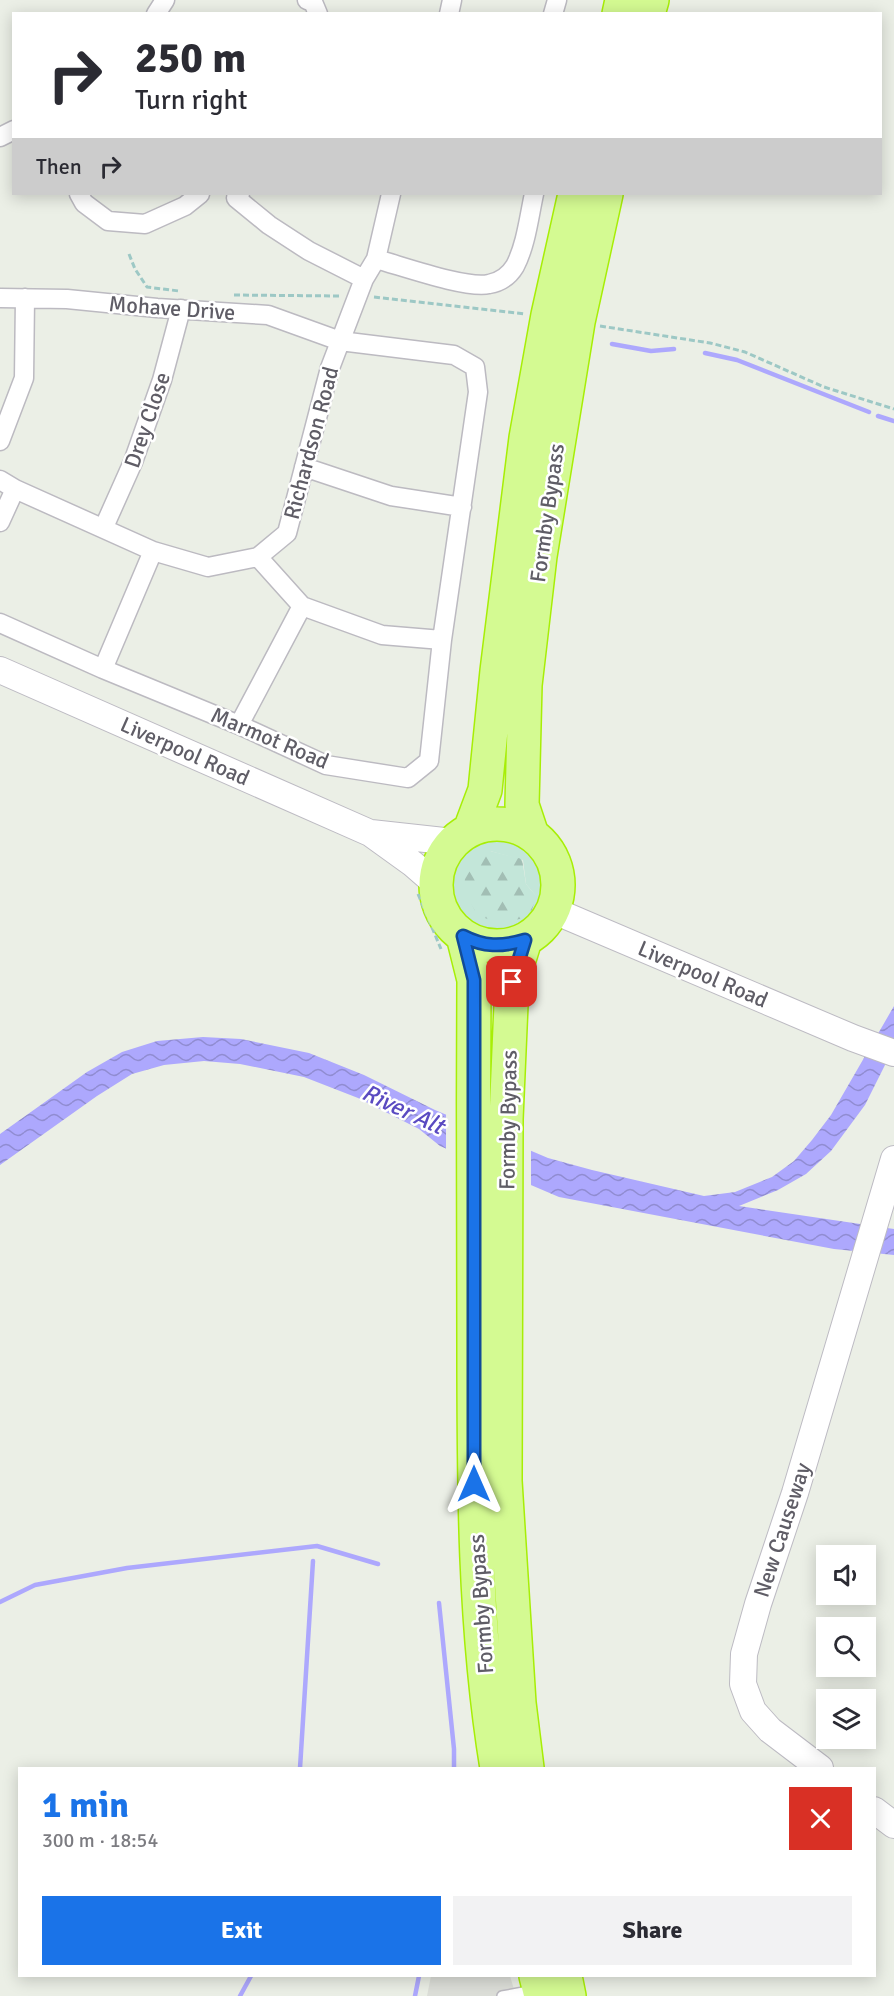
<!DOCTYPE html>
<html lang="en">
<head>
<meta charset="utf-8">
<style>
	:root { --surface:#fff; --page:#f2f2f3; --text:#2b2b33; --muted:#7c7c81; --accent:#1a73e8 }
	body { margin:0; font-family:Signika,sans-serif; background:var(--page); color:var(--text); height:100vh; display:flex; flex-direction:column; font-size:22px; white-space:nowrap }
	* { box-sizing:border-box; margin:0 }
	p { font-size:20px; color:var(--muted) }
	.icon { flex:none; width:33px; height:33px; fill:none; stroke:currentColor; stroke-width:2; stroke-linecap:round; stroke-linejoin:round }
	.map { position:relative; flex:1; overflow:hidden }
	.panel { position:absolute; left:18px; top:1767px; width:858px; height:210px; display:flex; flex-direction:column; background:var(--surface); border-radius:0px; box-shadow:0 3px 15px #0003 }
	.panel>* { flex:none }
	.banner { position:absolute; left:12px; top:12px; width:870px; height:183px; border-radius:0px; box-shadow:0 3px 15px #0003; background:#fff; color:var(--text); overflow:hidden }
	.buttons { position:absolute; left:816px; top:1545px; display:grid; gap:12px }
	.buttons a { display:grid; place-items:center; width:60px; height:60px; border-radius:0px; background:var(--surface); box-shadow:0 3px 15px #0003; font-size:30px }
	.pin { position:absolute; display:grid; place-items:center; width:51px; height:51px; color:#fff; margin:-26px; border-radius:12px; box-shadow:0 3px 9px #0006 }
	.me { position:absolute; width:66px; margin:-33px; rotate:0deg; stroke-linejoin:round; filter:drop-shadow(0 0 4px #0008) }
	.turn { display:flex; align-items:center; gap:21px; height:126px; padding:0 24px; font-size:27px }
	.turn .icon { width:78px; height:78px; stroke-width:2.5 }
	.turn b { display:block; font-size:42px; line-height:51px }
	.then { display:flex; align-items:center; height:57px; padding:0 24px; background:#0003; gap:12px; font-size:22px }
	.round { display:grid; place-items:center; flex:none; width:63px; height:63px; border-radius:0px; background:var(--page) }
	.summary { display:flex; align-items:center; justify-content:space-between; height:102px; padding:0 24px }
	h1 { font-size:36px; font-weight:800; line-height:45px; color:var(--accent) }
	.primary-button { display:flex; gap:12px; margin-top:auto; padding:12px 24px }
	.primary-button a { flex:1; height:69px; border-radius:0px; background:var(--accent); color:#fff; font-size:24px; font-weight:800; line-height:69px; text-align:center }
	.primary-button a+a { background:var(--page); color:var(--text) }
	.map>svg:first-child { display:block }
	.industrial { fill:#dcded8 }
	.green { fill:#c3e6d9; fill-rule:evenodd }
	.forest { fill:url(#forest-firs) }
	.water { fill:url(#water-waves) }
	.pier { fill:#ebefe6 }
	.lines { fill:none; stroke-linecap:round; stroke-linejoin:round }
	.stream { stroke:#ada8fd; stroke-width:4.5 }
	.lane-casing { stroke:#bcbac1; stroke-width:12 }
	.street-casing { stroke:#bcbac1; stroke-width:21 }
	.secondary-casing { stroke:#bdbbc3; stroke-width:28 }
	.highway-casing { stroke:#a7ee06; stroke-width:36 }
	.path { stroke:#9dc8c5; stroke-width:3; stroke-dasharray:6 3; stroke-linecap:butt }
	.lane { stroke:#fff; stroke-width:9 }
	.street { stroke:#fff; stroke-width:18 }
	.secondary { stroke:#fff; stroke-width:26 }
	.highway { stroke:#d4fa92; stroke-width:33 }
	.route-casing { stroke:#114b97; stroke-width:15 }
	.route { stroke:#1a73e8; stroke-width:10 }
	.labels { text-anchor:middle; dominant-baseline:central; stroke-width:5; stroke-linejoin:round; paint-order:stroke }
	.street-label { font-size:22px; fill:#5f5d66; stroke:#fff }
	.water-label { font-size:24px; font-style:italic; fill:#5a4ac1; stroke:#fff }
</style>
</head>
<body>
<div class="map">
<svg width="894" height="1996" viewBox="0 0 894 1996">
	<defs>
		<pattern id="forest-firs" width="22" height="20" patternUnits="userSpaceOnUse" patternTransform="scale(1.5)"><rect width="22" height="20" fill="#c3e6d9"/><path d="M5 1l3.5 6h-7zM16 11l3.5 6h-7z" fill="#a2beb4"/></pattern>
		<pattern id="water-waves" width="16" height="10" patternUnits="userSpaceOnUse" patternTransform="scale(1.5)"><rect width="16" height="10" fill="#ada8fd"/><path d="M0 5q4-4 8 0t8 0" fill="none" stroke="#908cd1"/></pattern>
	</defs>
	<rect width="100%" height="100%" fill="#ebefe6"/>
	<path class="industrial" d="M431 1976H510L516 1996H427Z"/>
	<path class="green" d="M492 835C515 836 535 846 543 868 549 884 546 903 535 916 526 927 513 934 499 935 437 939 423 846 492 835ZM490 851 523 860 526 884 536 896Z"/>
	<path class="forest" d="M490 851 522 859 526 884 536 896 530 917 498 923 477 915 464 888 466 865Z"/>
	<path class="water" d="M894 1006V1047L865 1105 831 1151 806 1174 778 1190 739 1206 894 1229V1255L834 1249 559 1197 440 1146 419 1129 358 1098 304 1077 240 1064 204 1061 164 1065 132 1074 97 1096 0 1165V1134L87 1072 122 1052 157 1041 203 1037 241 1039 309 1053 364 1075 435 1110 548 1158 592 1170 704 1196 735 1192 772 1177 794 1161 812 1140 831 1115Z"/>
	<path class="pier" d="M446 1112 531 1147V1188L446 1152Z"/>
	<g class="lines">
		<path class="stream" d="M612 344 651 351 674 349
			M705 353 737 360 869 412
			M878 416 894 421
			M0 1602 35 1585 127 1568 317 1546 378 1564
			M439 1603 454 1749V1768
			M300 1768 313 1561
			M240 1996 251 1976
			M415 1996 419 1976"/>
		<g class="lane-casing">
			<path id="lane" d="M502 1996 534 1990"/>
		</g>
		<g class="street-casing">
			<path id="street" d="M307 0 313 2 318 14
				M156 14 165 0
				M449 14 452 0
				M553 14 557 0
				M0 137 14 130
				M79 194 84 203 108 221 145 224 185 206 200 194
				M240 194 236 198 269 225 309 251 364 279
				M376 259C402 266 466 289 489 284 501 282 509 276 515 266 526 245 529 217 534 194
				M0 298 67 299 157 308 268 315 340 341 454 355 475 367 478 392 442 640 429 761 408 778 326 765 239 725 103 669 0 623
				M0 441 24 378 25 298
				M304 467 391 496 462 507
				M0 480 15 489 153 551 208 567 258 557 287 533 330 368 364 279 376 259 391 194
				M0 522 15 489
				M104 527 133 462 162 380 181 309
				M258 557 302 606
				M103 669 153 551
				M239 725 302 606 382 635 442 640"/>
		</g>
		<g class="secondary-casing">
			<path id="secondary" d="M0 670 370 833 413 864 436 884
				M371 833 453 842
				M554 907 564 915 853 1038 894 1053
				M820 1768 770 1730 753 1711 743 1684 744 1654 758 1604 795 1493 894 1159
				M874 1810 894 1825"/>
		</g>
		<g class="highway-casing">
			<path id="highway" d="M619 14 622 0
				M648 14 652 0
				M436 885a61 61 0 1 1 122 0a61 61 0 1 1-122 0Z
				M470 830 485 790 497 671 526 438 548 315 575 194
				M532 835 522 805 525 685 540 556 578 322 606 194
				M463 936 474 980C473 1101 474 1222 474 1343 474 1485 474 1628 497 1768
				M525 940 512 982 506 1119 505 1481 519 1703 527 1768
				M536 1976 541 1996
				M565 1976 569 1996"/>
		</g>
		<path class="path" d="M129 254 135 269 147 287 179 291
			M234 295 341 296
			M374 297 526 314
			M600 326 710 343 745 352 824 387 894 409
			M418 894 441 949"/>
		<use href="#lane" class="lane"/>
		<use href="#street" class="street"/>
		<use href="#secondary" class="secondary"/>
		<use href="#highway" class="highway"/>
	</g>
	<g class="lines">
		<g class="route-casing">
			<path id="route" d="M474 1484V980L463 936C484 947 501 947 525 940L512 982"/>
		</g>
		<use href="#route" class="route"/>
	</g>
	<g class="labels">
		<g class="street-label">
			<text transform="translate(172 308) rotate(4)">Mohave Drive</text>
			<text transform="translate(147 420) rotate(-71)">Drey Close</text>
			<text transform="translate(311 443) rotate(-75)">Richardson Road</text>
			<text transform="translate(547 513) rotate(-82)">Formby Bypass</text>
			<text transform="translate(270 738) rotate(23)">Marmot Road</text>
			<text transform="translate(185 751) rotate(24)">Liverpool Road</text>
			<text transform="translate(703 974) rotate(23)">Liverpool Road</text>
			<text transform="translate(508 1120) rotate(-89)">Formby Bypass</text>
			<text transform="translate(782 1530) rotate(-72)">New Causeway</text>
			<text transform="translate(481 1604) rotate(-94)">Formby Bypass</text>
		</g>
		<g class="water-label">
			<text transform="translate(403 1109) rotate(25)">River Alt</text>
		</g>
	</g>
</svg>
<div class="buttons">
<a><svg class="icon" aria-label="sound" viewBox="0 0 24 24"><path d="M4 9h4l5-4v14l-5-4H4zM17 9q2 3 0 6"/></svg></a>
<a><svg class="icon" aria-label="search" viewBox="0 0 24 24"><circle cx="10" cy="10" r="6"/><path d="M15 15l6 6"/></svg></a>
<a><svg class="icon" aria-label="layers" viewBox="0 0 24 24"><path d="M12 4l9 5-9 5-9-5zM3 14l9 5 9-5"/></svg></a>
</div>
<div class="pin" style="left:512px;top:982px;background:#d93025"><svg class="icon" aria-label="arrive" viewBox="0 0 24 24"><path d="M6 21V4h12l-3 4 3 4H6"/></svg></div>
<svg class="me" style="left:474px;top:1484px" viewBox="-20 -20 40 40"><path d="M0-17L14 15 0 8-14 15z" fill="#1a73e8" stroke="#fff" stroke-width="4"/></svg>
<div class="banner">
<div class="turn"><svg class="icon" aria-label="right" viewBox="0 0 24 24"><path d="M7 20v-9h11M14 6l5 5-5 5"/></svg><div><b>250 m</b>Turn right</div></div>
<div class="then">Then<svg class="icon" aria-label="right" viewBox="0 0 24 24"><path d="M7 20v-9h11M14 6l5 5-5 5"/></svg></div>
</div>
<section class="panel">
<div class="summary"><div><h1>1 min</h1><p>300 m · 18:54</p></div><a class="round" style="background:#d93025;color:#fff"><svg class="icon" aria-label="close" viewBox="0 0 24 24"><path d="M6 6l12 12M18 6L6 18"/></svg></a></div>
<div class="primary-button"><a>Exit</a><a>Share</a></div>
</section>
</div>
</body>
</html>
